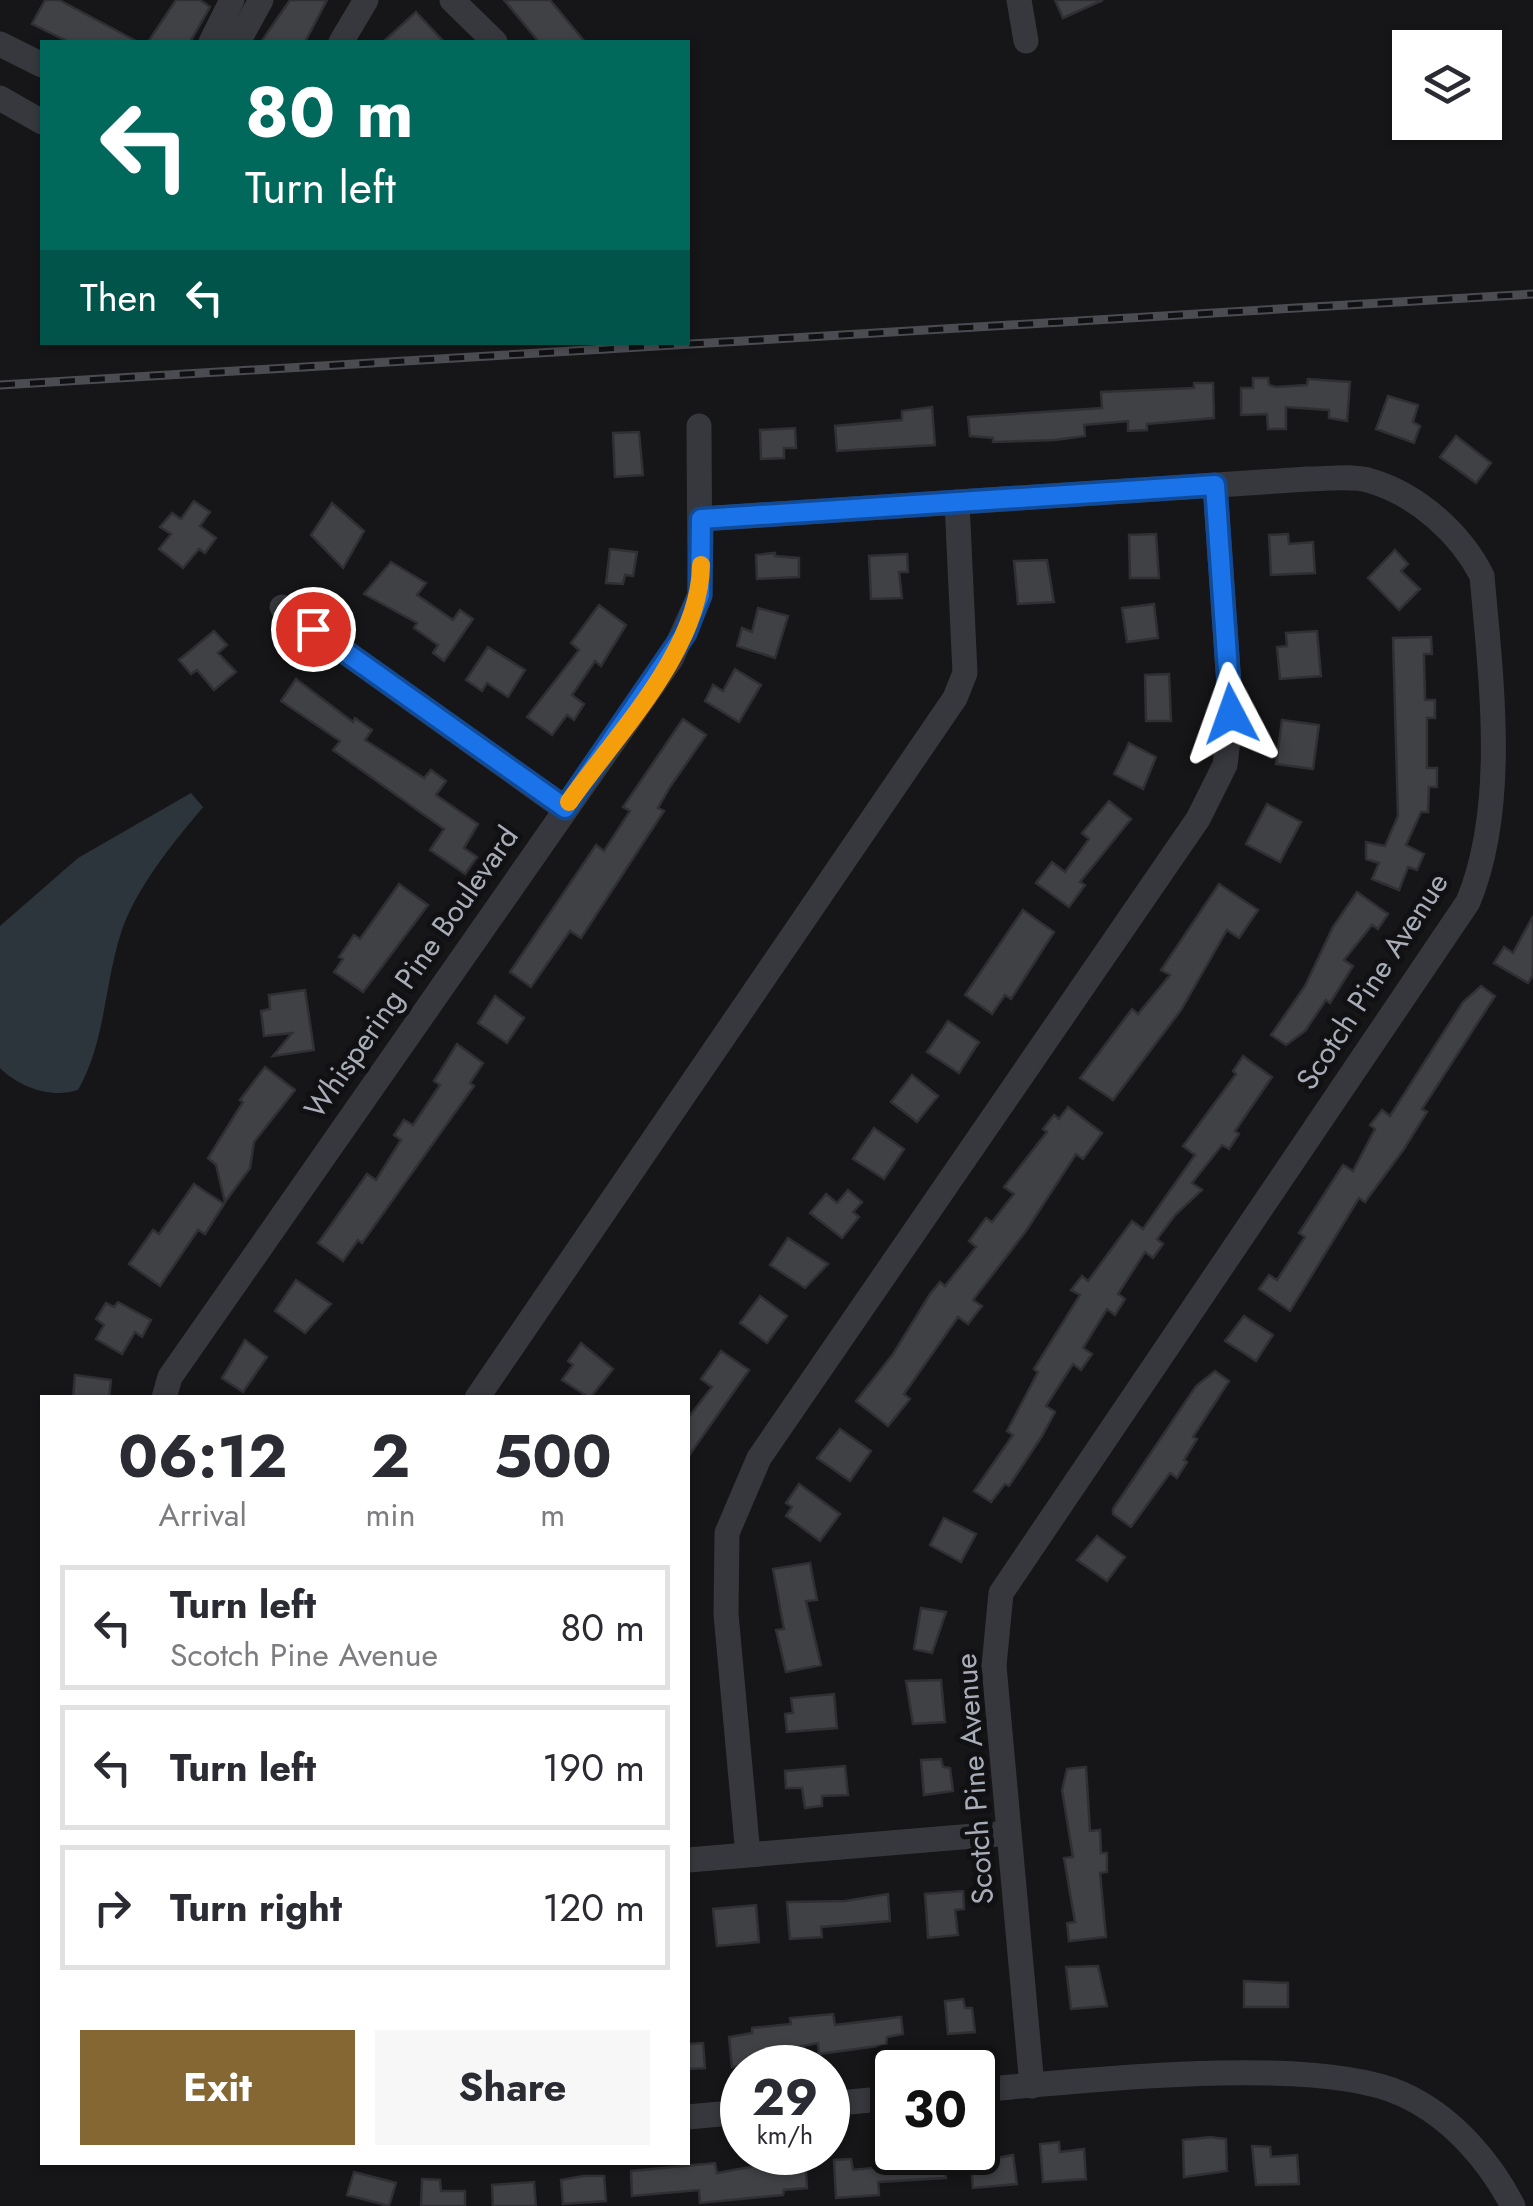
<!DOCTYPE html>
<html lang="en">
<head>
<meta charset="utf-8">
<style>
	:root { --surface:#fff; --page:#f7f7f7; --text:#2b2b33; --muted:#7c7c81; --line:#e1e1e2; --accent:#856733 }
	body { margin:0; font-family:Jost,sans-serif; background:var(--page); color:var(--text); height:100vh; display:flex; flex-direction:column; font-size:38px; white-space:nowrap }
	* { box-sizing:border-box; margin:0 }
	p { font-size:32px; color:var(--muted) }
	.icon { flex:none; width:55px; height:55px; fill:none; stroke:currentColor; stroke-width:2; stroke-linecap:round; stroke-linejoin:round }
	.map { position:relative; flex:1; overflow:hidden }
	.details { position:absolute; left:40px; top:1395px; width:650px; height:770px; display:flex; flex-direction:column; background:var(--surface); border-radius:0px; box-shadow:0 2px 8px #0004 }
	.details>* { flex:none }
	.banner { position:absolute; left:40px; top:40px; width:650px; height:305px; border-radius:0px; box-shadow:0 2px 8px #0004; background:#00695c; color:#fff; overflow:hidden }
	.controls { position:absolute; left:1392px; top:30px; display:grid; gap:20px }
	.controls a { display:grid; place-items:center; width:110px; height:110px; border-radius:0px; background:var(--surface); box-shadow:0 2px 8px #0004; font-size:50px }
	.speed { position:absolute; left:720px; top:2045px; display:flex; gap:20px; font-size:50px; font-weight:700; text-align:center }
	.speed>* { display:grid; place-content:center; width:130px; height:130px; border-radius:50%; background:var(--surface); box-shadow:0 2px 8px #0004; line-height:1 }
	.speed small { font-size:25px; font-weight:400 }
	.speed .limit { border:5px solid #111; border-radius:15px; background:#fff; color:#111 }
	.pin { position:absolute; display:grid; place-items:center; width:85px; height:85px; color:#fff; margin:-42px; border:5px solid #fff; border-radius:50%; box-shadow:0 2px 10px #0007 }
	.me { position:absolute; width:110px; margin:-55px; rotate:356deg; stroke-linejoin:round; filter:drop-shadow(0 0 8px #0008) }
	.turn { display:flex; align-items:center; gap:35px; height:210px; padding:0 40px; font-size:45px }
	.turn .icon { width:130px; height:130px; stroke-width:2.5 }
	.turn b { display:block; font-size:70px; line-height:85px }
	.then { display:flex; align-items:center; height:95px; padding:0 40px; background:#0003; gap:20px; font-size:38px }
	.eta { display:flex; justify-content:space-evenly; align-items:center; height:170px; text-align:center }
	.eta b { font-size:60px; font-weight:700; line-height:70px }
	.action { display:flex; gap:20px; margin-top:auto; padding:20px 40px }
	.action a { flex:1; height:115px; border-radius:0px; background:var(--accent); color:#fff; font-size:40px; font-weight:700; line-height:115px; text-align:center }
	.action a+a { background:var(--page); color:var(--text) }
	ul { padding:0; list-style:none }
	li { display:flex; align-items:center; gap:30px; height:125px; margin:0 20px 15px; padding:0 20px; border:5px solid var(--line); border-radius:0px }
	li div { flex:1 }
	li b { display:block; font-size:38px }
	li em { font-style:normal }
	.map>svg:first-child { display:block }
	.water { fill:#2c353c }
	.building { fill:#404145; stroke:#303034; stroke-width:2.5 }
	.lines { fill:none; stroke-linecap:round; stroke-linejoin:round }
	.minor { stroke:#37383d; stroke-width:25 }
	.rail-casing { stroke:#4a4c52; stroke-width:9 }
	.rail { stroke:#111113; stroke-width:5; stroke-dasharray:15; stroke-linecap:butt }
	.route-casing { stroke:#114b97; stroke-width:25 }
	.route { stroke:#1a73e8; stroke-width:18 }
	.slow { stroke:#f59e0b; stroke-width:18 }
	.labels { text-anchor:middle; dominant-baseline:central; stroke-width:10; stroke-linejoin:round; paint-order:stroke }
	.street-label { font-size:30px; fill:#a8adb8; stroke:#111113 }
</style>
</head>
<body>
<div class="map">
<svg width="1533" height="2206" viewBox="0 0 1533 2206">
	<rect width="100%" height="100%" fill="#161618"/>
	<path class="water" d="M191 793 203 807C173 843 134 890 120 936 104 988 105 1043 78 1090 51 1099 19 1087 0 1068V926L78 858Z"/>
	<path class="building" d="M45 0H59L138 42H69L32 24Z
		M176 0H200L210 7 190 42H148Z
		M290 0H327L305 42H261Z
		M504 0H550L585 42H539Z
		M1055 0H1103L1063 18Z
		M416 12 444 42H383Z
		M1253 378H1268L1269 385 1276 387 1307 385 1308 379 1350 382 1347 421 1329 418V410L1286 407V429H1268L1267 414 1241 415V388H1253Z
		M1194 383H1213L1214 418 1147 424V430L1128 431V421L1084 425 1085 436 1055 440 993 442V438L970 436 968 417 1102 408 1101 392 1194 388Z
		M1388 396 1418 405 1413 422 1420 426 1414 443 1376 429Z
		M932 407 935 445 837 451 835 426 902 420V411Z
		M795 428 796 448H784V458L761 459 760 430Z
		M639 432 643 475 615 477 613 433Z
		M1456 436 1491 463 1476 483 1440 457Z
		M194 501 210 512 200 526 216 538 205 553 199 549 183 568 159 549 171 534 160 527 172 513 181 519Z
		M332 503 364 531 343 568 311 535Z
		M1156 534 1159 578H1130L1129 535Z
		M1288 534 1289 544 1313 542 1315 573 1271 575 1269 535Z
		M610 549 637 552 633 576 625 575 623 584 606 583Z
		M1395 550 1408 564 1401 571 1420 589 1399 610 1368 578Z
		M775 553V556L799 558V577L757 579 756 555Z
		M907 554 908 572H899L902 598 871 599 869 556Z
		M1047 560 1054 602 1018 604 1014 561Z
		M391 562 426 583 417 595 453 620 460 610 473 619 444 661 433 653 438 645 414 628 417 623 364 594Z
		M1154 604 1158 638 1127 642 1122 608Z
		M599 605 626 625 601 666 595 661 572 695 584 704 574 720 567 715 552 735 527 717 579 650 571 643Z
		M758 608 788 616 775 658 737 646 742 628 752 632Z
		M214 631 227 645 218 653 236 672 214 690 197 670 191 674 179 660Z
		M1317 631 1321 676 1280 679 1277 647 1287 646 1286 633Z
		M1431 637 1432 654H1424L1425 700H1435V718H1427V768H1437V787H1429L1428 812H1421L1406 845 1424 854 1417 870 1408 867 1399 890 1372 879 1379 863 1366 859V842L1385 846 1398 816 1393 638Z
		M488 647 525 670 508 697 487 683 482 691 466 680Z
		M735 669 761 685 739 722 705 701 713 685 723 691Z
		M1169 674 1171 721H1146L1145 675Z
		M296 679 353 722 355 718 372 730 365 740 424 778 431 770 446 781 436 795 478 824 464 848 477 857 465 874 430 850 444 829 333 750 340 741 281 701Z
		M683 719 706 735 670 787 658 808 664 811 581 938 570 931 531 987 510 972 596 845 604 851 630 811 623 807Z
		M1282 720 1319 725 1313 769 1276 764Z
		M1129 743 1156 757 1143 789 1114 774Z
		M1109 801 1131 819 1080 882 1085 885 1069 907 1036 883 1052 862 1065 872 1089 839 1082 833Z
		M1267 804 1301 822 1280 862 1246 844Z
		M399 884 428 905 363 992 334 972 343 959 339 957 354 935 360 939Z
		M1219 884 1258 910 1239 938 1227 930 1181 1010 1113 1100 1080 1078 1132 1009 1138 1014 1170 975 1161 970Z
		M1357 892 1388 914 1378 929 1372 925 1344 960 1353 966 1330 1003 1326 1000 1305 1031 1286 1045 1271 1035 1305 986 1333 927Z
		M1023 910 1054 932 1011 999 1005 995 992 1014 965 995Z
		M1533 916V975L1528 983 1494 963 1504 947 1513 953Z
		M1481 986 1495 996 1422 1109 1427 1112 1404 1149 1365 1202 1359 1198 1290 1311 1259 1289 1269 1275 1277 1280 1305 1237 1299 1233 1343 1165 1353 1171 1375 1129 1370 1125 1382 1110 1390 1116 1463 1002Z
		M305 990 314 1050 273 1056 292 1033 264 1036 261 1011 270 1009 269 995Z
		M495 996 524 1018 507 1043 478 1023Z
		M948 1021 979 1042 959 1073 927 1052Z
		M457 1044 483 1063 470 1083 474 1086 362 1243 358 1240 343 1261 318 1243 367 1174 376 1180 401 1140 394 1135 404 1120 413 1125 440 1085 434 1081Z
		M1243 1056 1272 1077 1235 1131 1239 1134 1229 1149 1222 1145 1192 1183 1202 1190 1176 1214 1157 1239 1163 1244 1153 1258 1145 1252 1118 1294 1125 1299 1115 1315 1107 1309 1083 1348 1092 1354 1081 1370 1073 1364 1046 1406 1055 1412 1042 1436 1009 1486 1005 1484 991 1502 974 1491 1013 1435 1007 1431 1038 1372 1034 1369 1080 1295 1071 1290 1082 1276 1088 1281 1132 1221 1143 1229 1195 1155 1183 1146 1236 1074 1233 1071Z
		M265 1067 295 1090 254 1142 250 1168 225 1202 216 1165 208 1158 243 1102 240 1100Z
		M912 1075 938 1096 917 1122 891 1102Z
		M1068 1107 1102 1133 1083 1159 1076 1154 1026 1231 973 1300 982 1306 968 1324 958 1317 904 1394 910 1399 888 1426 856 1401 893 1354 930 1294 940 1282 945 1286 976 1247 969 1241 986 1218 992 1222 1014 1194 1004 1187 1047 1132 1043 1129 1054 1115 1059 1119Z
		M874 1128 904 1149 884 1179 853 1159Z
		M194 1184 224 1204 205 1234 198 1230 160 1286 129 1264 153 1230 159 1234Z
		M848 1190 862 1202 853 1212 859 1217 842 1238 810 1213 826 1194 837 1203Z
		M788 1238 828 1264 805 1288 770 1265Z
		M296 1280 331 1304 305 1333 275 1311Z
		M760 1296 787 1316 767 1343 740 1323Z
		M118 1302 151 1320 142 1337 135 1332 122 1354 96 1339 104 1325 96 1319 106 1303 114 1307Z
		M1244 1316 1273 1335 1256 1361 1225 1341Z
		M245 1340 267 1357 243 1392 222 1378Z
		M581 1343 613 1369 590 1398 562 1380 573 1365 568 1361Z
		M721 1351 749 1370 688 1457V1418L712 1387 701 1379Z
		M1215 1371 1229 1381 1193 1437 1197 1439 1184 1460 1187 1462 1177 1478 1170 1473 1131 1527 1113 1514V1509L1196 1386Z
		M75 1375 111 1380 109 1398H73Z
		M840 1429 871 1451 850 1481 817 1458Z
		M799 1484 840 1514 820 1541 786 1516 792 1507 786 1503Z
		M944 1518 976 1534 961 1562 930 1545Z
		M1097 1536 1125 1557 1107 1581 1077 1560Z
		M810 1563 817 1600 806 1601 821 1665 786 1672 776 1630 784 1629 773 1569Z
		M921 1608 946 1612 932 1653 914 1649Z
		M941 1680 945 1722 913 1724 906 1681Z
		M834 1694 837 1728 787 1732 785 1714 793 1713 791 1698Z
		M941 1759 943 1767 950 1768 953 1791 924 1795 921 1760Z
		M845 1766 848 1795 822 1796V1806L805 1808 802 1788H786L785 1771Z
		M1086 1767 1090 1831 1100 1830 1101 1853H1107V1872L1100 1873 1106 1937 1069 1941 1067 1923 1075 1922 1064 1858 1073 1857 1062 1790 1067 1769Z
		M963 1891 964 1909 955 1910 958 1935 928 1938 925 1894Z
		M888 1894 890 1921 821 1927 822 1937 790 1939 787 1902 845 1901Z
		M756 1905 759 1942 717 1946 713 1909Z
		M1098 1966 1107 2006 1071 2009 1066 1967Z
		M1244 1981 1288 1983V2007H1244Z
		M963 1999 965 2008H972L975 2032 948 2034 945 2001Z
		M833 2014 835 2025 901 2017 903 2034 887 2037 886 2045 819 2054 818 2043 773 2052 775 2060 732 2067 729 2037 752 2033V2028L791 2024 790 2018Z
		M703 2043 705 2068 688 2069V2044Z
		M1210 2137 1226 2139 1227 2171 1184 2177 1183 2140Z
		M1059 2142 1060 2152 1084 2149 1086 2179 1043 2182 1040 2144Z
		M1252 2146 1270 2147 1271 2157 1297 2155 1299 2184 1256 2185Z
		M970 2152H988L990 2159 1013 2155 1017 2184 973 2188Z
		M943 2153 946 2178 878 2182 879 2195 836 2198 834 2160 851 2159 853 2170 902 2165 901 2157Z
		M805 2157 807 2188 784 2190 783 2195 700 2203 699 2190 632 2196 631 2171 715 2163 717 2173Z
		M354 2172 396 2183 389 2206 347 2195Z
		M583 2176H604L606 2201 563 2204 561 2180Z
		M422 2179 440 2180 441 2191H465V2206H421Z
		M534 2182 536 2206H493L492 2185Z"/>
	<g class="lines">
		<path class="minor" d="M452 0 495 42
			M1019 0 1026 41
			M211 42 232 0
			M238 42 261 0
			M341 42 366 0
			M0 44 42 65
			M0 98 42 122
			M701 519 1308 479C1327 479 1353 475 1371 481 1418 495 1461 534 1482 576 1491 679 1508 806 1468 902L1001 1593 994 1666 1032 2086
			M282 607 565 809
			M164 1398 170 1377 671 659 700 595 699 426
			M477 1398 955 698 965 673 957 502
			M748 1855 726 1614 727 1533 759 1458 1198 819 1225 765 1231 714 1215 485
			M688 1860 1009 1833
			M978 2090C1080 2081 1313 2054 1402 2094 1451 2116 1489 2160 1513 2206
			M828 2104 892 2098
			M688 2117 742 2112"/>
		<g class="rail-casing">
			<path id="rail" d="M0 385 1533 294"/>
		</g>
		<use href="#rail" class="rail"/>
	</g>
	<g class="lines">
		<g class="route-casing">
			<path id="route" d="M313 629 565 808 685 633 700 595 701 519 1215 485 1231 714"/>
		</g>
		<use href="#route" class="route"/>
		<path class="slow" d="M569 802C616 735 700 650 701 565"/>
	</g>
	<g class="labels">
		<g class="street-label">
			<text transform="translate(411 972) rotate(-55)">Whispering Pine Boulevard</text>
			<text transform="translate(1372 981) rotate(-57)">Scotch Pine Avenue</text>
			<text transform="translate(974 1779) rotate(-94)">Scotch Pine Avenue</text>
		</g>
	</g>
</svg>
<div class="controls">
<a><svg class="icon" aria-label="layers" viewBox="0 0 24 24"><path d="M12 4l9 5-9 5-9-5zM3 14l9 5 9-5"/></svg></a>
</div>
<div class="speed"><div>29<small>km/h</small></div><div class="limit">30</div></div>
<div class="pin" style="left:313px;top:629px;background:#d93025"><svg class="icon" aria-label="arrive" viewBox="0 0 24 24"><path d="M6 21V4h12l-3 4 3 4H6"/></svg></div>
<svg class="me" style="left:1231px;top:714px" viewBox="-20 -20 40 40"><path d="M0-17L14 15 0 8-14 15z" fill="#1a73e8" stroke="#fff" stroke-width="4"/></svg>
<div class="banner">
<div class="turn"><svg class="icon" aria-label="left" viewBox="0 0 24 24"><path d="M17 20v-9H6M10 6l-5 5 5 5"/></svg><div><b>80 m</b>Turn left</div></div>
<div class="then">Then<svg class="icon" aria-label="left" viewBox="0 0 24 24"><path d="M17 20v-9H6M10 6l-5 5 5 5"/></svg></div>
</div>
<section class="details">
<div class="eta">
<div><b>06:12</b><p>Arrival</p></div>
<div><b>2</b><p>min</p></div>
<div><b>500</b><p>m</p></div>
</div>
<ul>
<li><svg class="icon" aria-label="left" viewBox="0 0 24 24"><path d="M17 20v-9H6M10 6l-5 5 5 5"/></svg><div><b>Turn left</b><p>Scotch Pine Avenue</p></div><em>80 m</em></li>
<li><svg class="icon" aria-label="left" viewBox="0 0 24 24"><path d="M17 20v-9H6M10 6l-5 5 5 5"/></svg><div><b>Turn left</b></div><em>190 m</em></li>
<li><svg class="icon" aria-label="right" viewBox="0 0 24 24"><path d="M7 20v-9h11M14 6l5 5-5 5"/></svg><div><b>Turn right</b></div><em>120 m</em></li>
</ul>
<div class="action"><a>Exit</a><a>Share</a></div>
</section>
</div>
</body>
</html>
